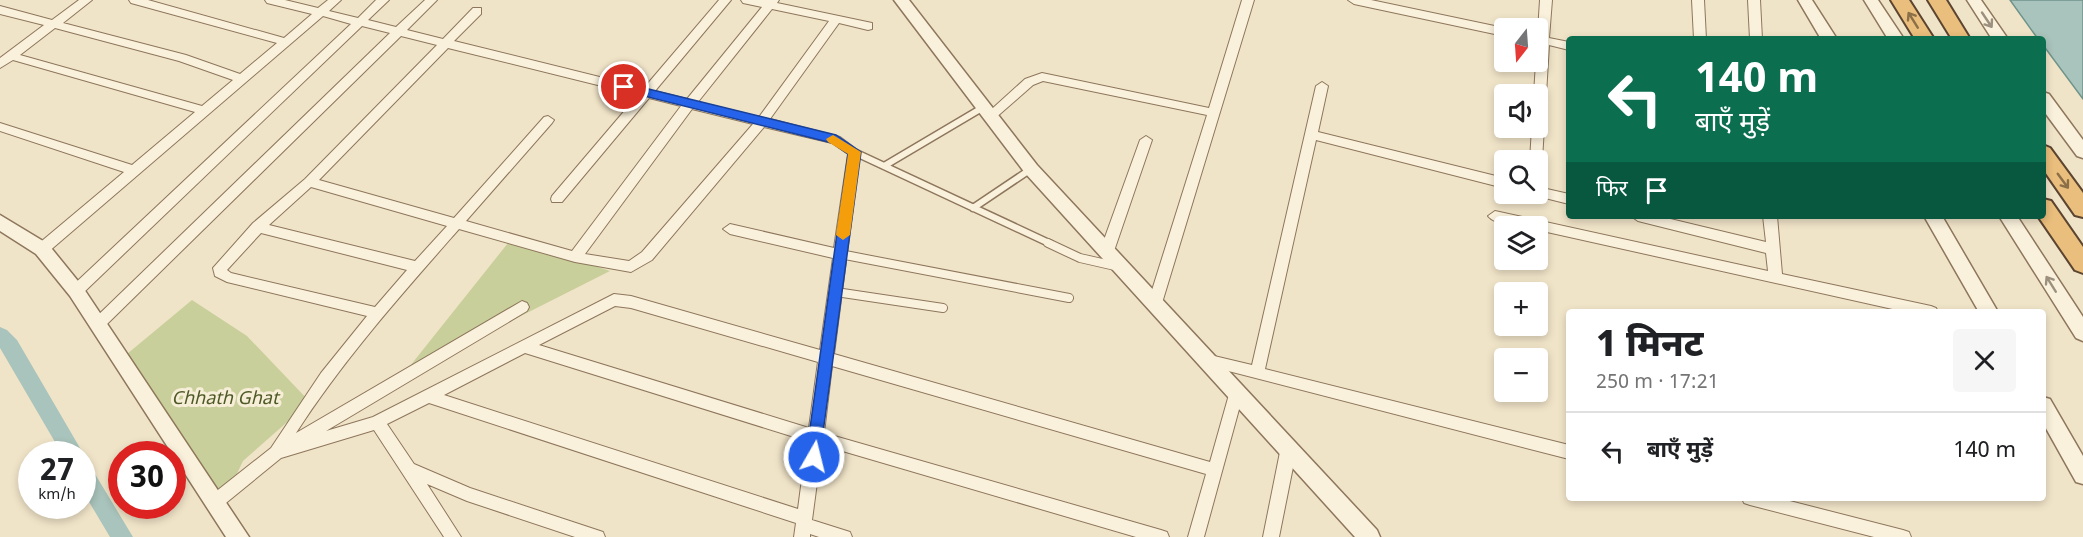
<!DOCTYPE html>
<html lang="hi">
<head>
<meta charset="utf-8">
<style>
	:root { --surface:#fff; --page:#f6f6f6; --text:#202124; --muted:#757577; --line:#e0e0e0 }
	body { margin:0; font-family:Georgia,"Noto Sans Devanagari",serif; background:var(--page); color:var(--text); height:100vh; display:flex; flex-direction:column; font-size:22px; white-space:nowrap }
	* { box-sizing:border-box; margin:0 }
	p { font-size:20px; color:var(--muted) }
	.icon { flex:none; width:33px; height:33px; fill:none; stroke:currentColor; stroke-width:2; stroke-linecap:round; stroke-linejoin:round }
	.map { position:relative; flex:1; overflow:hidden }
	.panel { position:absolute; left:1566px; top:309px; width:480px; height:192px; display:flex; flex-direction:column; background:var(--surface); border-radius:6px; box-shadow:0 3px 9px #0003 }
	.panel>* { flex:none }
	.banner { position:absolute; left:1566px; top:36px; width:480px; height:183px; border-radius:6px; box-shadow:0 3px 9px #0003; background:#0b6e4f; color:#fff; overflow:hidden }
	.needle { width:39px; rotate:197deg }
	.controls { position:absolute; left:1494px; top:18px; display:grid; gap:12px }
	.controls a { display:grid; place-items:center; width:54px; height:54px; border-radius:6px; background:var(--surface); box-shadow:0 3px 9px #0003; font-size:30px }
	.speed { position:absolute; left:18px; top:441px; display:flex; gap:12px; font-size:30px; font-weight:700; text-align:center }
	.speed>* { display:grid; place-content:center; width:78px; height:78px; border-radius:50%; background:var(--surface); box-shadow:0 3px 9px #0003; line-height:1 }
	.speed small { font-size:15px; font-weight:400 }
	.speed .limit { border:9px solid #d22; background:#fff; color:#111 }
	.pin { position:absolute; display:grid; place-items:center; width:51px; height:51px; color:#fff; margin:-26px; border:3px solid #fff; border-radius:50%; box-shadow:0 2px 6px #0007 }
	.me { position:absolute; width:66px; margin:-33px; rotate:8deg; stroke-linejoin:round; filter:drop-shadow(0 0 4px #0008) }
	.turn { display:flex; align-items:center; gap:21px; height:126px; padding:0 30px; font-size:27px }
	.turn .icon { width:78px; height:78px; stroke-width:2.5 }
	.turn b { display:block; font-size:42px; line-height:51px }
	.then { display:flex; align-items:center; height:57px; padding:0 30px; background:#0003; gap:12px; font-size:22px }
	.round { display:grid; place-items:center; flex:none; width:63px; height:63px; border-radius:6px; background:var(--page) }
	.headline { display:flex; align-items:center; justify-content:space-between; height:102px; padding:0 30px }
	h1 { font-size:36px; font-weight:800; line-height:45px }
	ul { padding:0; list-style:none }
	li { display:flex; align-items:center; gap:18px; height:78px; padding:0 30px; border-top:2px solid var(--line) }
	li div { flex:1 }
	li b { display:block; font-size:22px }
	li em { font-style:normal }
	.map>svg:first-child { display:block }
	.green { fill:#c9cf9b }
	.water { fill:#a9c4bc; stroke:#6f938a; stroke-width:1.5 }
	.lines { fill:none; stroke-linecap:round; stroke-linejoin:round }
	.canal { fill:#a9c4bc; fill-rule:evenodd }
	.service-far1-casing { stroke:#8d765c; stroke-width:9 }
	.service-casing { stroke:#8d765c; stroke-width:10 }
	.minor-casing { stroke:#8d765c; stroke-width:2 }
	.tertiary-casing { stroke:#8d765c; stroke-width:3 }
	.trunk-casing { stroke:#5b4430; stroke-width:4 }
	.service-far1 { stroke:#faf1dc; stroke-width:6 }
	.service { stroke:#faf1dc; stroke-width:8 }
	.minor { fill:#faf1dc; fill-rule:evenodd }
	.tertiary { fill:#faf1dc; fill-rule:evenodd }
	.trunk { fill:#eabe7c; fill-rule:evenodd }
	.oneway { stroke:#8b6f49 }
	.oneway2 { stroke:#9c907e }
	.route { fill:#2563eb; stroke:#184099; stroke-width:1.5 }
	.slow { fill:#f59e0b }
	.labels { text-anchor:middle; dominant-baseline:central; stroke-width:6; stroke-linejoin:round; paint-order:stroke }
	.park-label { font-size:18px; font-style:italic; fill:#4d5a26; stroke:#f7eed8 }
</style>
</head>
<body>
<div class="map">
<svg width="2083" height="537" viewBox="0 0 2083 537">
	<rect width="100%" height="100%" fill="#f0e4c8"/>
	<path class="green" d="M512 238 610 271 402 376Z
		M192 300 247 336 310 402 243 461 225 499 219 495 127 354Z"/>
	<path class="water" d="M2010 0H2083V99L2043 45V39H2038Z"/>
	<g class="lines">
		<path class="canal" d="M0 327 7 330 17 340 80 448 83 454 82 455 62 454 0 348Z
			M82 461 89 464 133 537H110L82 490Z"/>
		<g class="service-far1-casing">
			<path id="service-far1" d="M854 152 1051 244
				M884 166 982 108
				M973 208 1031 169"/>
		</g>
		<g class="service-casing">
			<path id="service" d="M1048 243 1080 258 1115 266
				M840 254 1069 298
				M836 292 943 308"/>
		</g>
		<g class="minor-casing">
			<path id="minor" d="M79 0H92L63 23 186 55 240 74 277 43 131 3 129 0H148L284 38 312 14 267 3 265 0H285L318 8 328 0H341L329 11 358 18 376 0H389L368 20 396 27 425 0H437L407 30 443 39 473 8H481V14L454 41 644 88 719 0H731L655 91 687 99 762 7 743 3 741 0H779L777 3 872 23V29L868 30 839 23 770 119 840 137 860 152 834 354 1210 462 1230 391 1232 387 1237 385 1242 387 1244 391 1204 537H1188L1206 474 832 366 824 433 1161 530 1167 532 1169 537H1136L822 445 812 520 850 532 852 537H819L810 534V537H794L796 523 429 403 387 424 414 464 470 488 597 530 603 532 605 537H575L467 501 427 484 461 537H444L374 430 281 458 221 507 215 509 209 507 207 502 209 497 271 448 321 373 367 316 227 282 215 276 213 268 253 223 305 179 437 45 401 36 103 328H93L91 324 93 320 390 33 362 26 81 295H71L69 291 71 287 351 24 323 16 47 253H37L35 249 37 245 124 172 0 131V123L132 165 195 112 13 60 0 68V58L44 25 0 14V6L52 20ZM772 9 829 21 759 117 698 102ZM55 28 179 61 233 80 202 106 20 55ZM448 48 638 95 552 196 551 199 552 202H562L649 98 681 106 572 251 466 221 552 123 554 120 548 116 544 117 454 218 319 180ZM692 109 753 124 642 252 629 261 585 254ZM764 127 832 143 848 154 834 248 730 224 723 229 730 234 833 258 820 350 631 296 614 294 373 417 326 431 527 311 529 307 527 303 522 301 296 433C343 360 401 295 459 229L575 262 631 272 652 260ZM311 187 447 226 415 261 269 225ZM261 233 407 270 375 307 231 273 227 270ZM615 306 631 308 818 362 809 428 539 345ZM525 353 807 441 798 509 444 395Z
				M1242 0H1254L1162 303 1160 307H1150L1148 303 1207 115 1043 81 1033 85 993 120 989 121 983 117 1025 79 1042 73 1209 108Z
				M1348 0H1371L1504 28V36L1354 4Z
				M1540 0H1552L1549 38 1569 42V50L1549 45 1542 160 1538 164V160H1530L1532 128H1538V94H1534Z
				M1692 0H1704L1706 39H1694Z
				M1748 0H1760L1762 39H1750Z
				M1322 82 1328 86 1318 132 1504 178V188L1316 140 1265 369 1569 445V459L1205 365 1203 361 1205 357 1210 355 1252 365 1316 86Z
				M1146 136 1152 140 1114 251 1112 255H1102L1100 251 1140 140Z
				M1538 187 1569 194V204L1533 195 1532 194H1538Z
				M1495 211 1768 271 1766 253 1638 221 1631 216H1658L1766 242 1763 216H1777L1782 274 1931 306 1936 308 1938 312H1906L1538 230V226C1524 226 1497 227 1488 216Z
				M1289 440 1294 442 1297 447 1279 537H1263L1281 447 1284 442Z
				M1742 498H1778L1903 530 1909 532 1911 537H1874L1750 505 1744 503Z"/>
		</g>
		<g class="tertiary-casing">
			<path id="tertiary" d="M894 0H909L1037 165 1377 530 1380 537H1355L1025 173Z
				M1798 0H1812L1837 39H1821Z
				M1864 0H1878L1904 39H1888Z
				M1967 0H1981L2008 39H1992Z
				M2043 92 2049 94 2083 140V158L2077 156 2043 110Z
				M0 215 48 244 82 286 249 537H226L70 296 36 254 0 231Z
				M1924 216H1942L1998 312H1979Z
				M1999 216H2017L2083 317V341L2076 338Z
				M2043 397 2050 399 2083 456V484L2076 482 2043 423Z"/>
		</g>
		<g class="trunk-casing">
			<path id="trunk" d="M1891 0H1909L1934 39H1915Z
				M1928 0H1946L1970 39H1952Z
				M2043 145 2050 148 2083 193V217L2075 215 2043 169Z
				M2043 199 2051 201 2083 247V273L2075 270 2038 216H2043Z"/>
		</g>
		<use href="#service-far1" class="service-far1"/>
		<use href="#service" class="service"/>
		<use href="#minor" class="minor"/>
		<use href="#tertiary" class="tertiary"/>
		<use href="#trunk" class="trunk"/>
	</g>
	<defs><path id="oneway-shaft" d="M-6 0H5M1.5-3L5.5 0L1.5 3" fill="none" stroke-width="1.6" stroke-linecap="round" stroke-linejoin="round" transform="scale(1.5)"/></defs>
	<g class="oneway">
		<use href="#oneway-shaft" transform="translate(1913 20) rotate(-122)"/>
		<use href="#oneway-shaft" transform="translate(2063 181) rotate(54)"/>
	</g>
	<g class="oneway2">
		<use href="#oneway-shaft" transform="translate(1987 20) rotate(56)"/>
		<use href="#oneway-shaft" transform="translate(2051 284) rotate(-122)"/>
	</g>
	<path class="route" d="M624 83 836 135 861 152 819 462 814 464 808 462 806 457 848 154 832 143 620 90V84Z"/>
	<path class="slow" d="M833 135 861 152 850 235 843 240 836 235 848 154 828 142 826 139Z"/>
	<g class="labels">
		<g class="park-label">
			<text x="225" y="399">Chhath Ghat</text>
		</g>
	</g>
</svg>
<div class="controls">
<a><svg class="needle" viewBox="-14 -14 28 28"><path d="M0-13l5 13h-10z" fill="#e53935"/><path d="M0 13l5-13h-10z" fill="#757577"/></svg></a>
<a><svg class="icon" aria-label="sound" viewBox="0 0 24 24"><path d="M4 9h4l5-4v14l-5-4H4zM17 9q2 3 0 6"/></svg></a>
<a><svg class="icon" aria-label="search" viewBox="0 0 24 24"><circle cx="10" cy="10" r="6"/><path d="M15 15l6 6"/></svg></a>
<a><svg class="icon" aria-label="layers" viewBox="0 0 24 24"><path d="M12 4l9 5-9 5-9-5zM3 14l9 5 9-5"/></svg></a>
<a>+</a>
<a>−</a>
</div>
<div class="speed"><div>27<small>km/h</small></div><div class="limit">30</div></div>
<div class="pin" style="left:624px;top:87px;background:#d93025"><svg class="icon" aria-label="arrive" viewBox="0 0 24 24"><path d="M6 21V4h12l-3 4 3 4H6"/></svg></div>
<svg class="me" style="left:814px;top:457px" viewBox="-20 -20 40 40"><circle r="17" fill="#2563eb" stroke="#fff" stroke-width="3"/><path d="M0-11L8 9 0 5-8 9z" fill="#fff"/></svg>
<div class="banner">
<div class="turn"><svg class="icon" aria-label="left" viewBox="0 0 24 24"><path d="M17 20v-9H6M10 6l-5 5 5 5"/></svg><div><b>140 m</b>बाएँ मुड़ें</div></div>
<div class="then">फिर<svg class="icon" aria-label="arrive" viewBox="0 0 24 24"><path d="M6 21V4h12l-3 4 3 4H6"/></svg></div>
</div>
<section class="panel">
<div class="headline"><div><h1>1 मिनट</h1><p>250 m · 17:21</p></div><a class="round"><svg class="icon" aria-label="close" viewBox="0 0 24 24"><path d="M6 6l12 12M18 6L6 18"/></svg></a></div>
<ul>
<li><svg class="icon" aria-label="left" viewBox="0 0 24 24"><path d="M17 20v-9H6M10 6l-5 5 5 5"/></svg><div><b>बाएँ मुड़ें</b></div><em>140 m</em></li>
</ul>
</section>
</div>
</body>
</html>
